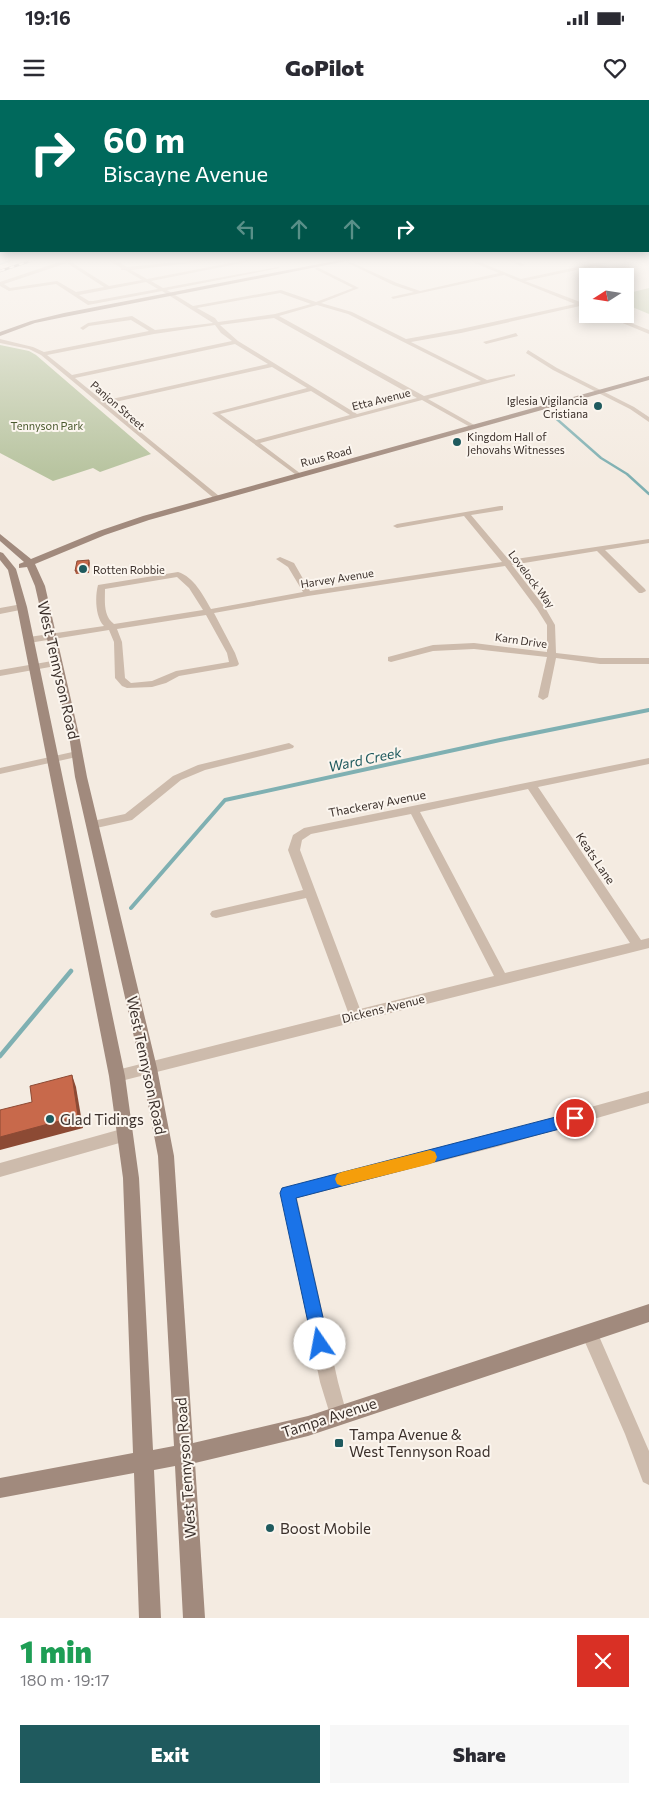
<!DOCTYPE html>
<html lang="en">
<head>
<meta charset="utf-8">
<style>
	:root { --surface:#fff; --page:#f7f7f7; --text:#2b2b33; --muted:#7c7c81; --accent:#1f5a5e }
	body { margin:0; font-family:Commissioner,sans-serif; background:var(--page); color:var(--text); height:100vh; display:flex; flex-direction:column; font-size:19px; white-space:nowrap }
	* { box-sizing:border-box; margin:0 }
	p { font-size:16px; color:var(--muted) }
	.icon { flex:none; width:28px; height:28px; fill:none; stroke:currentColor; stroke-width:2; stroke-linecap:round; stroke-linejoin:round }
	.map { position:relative; height:1518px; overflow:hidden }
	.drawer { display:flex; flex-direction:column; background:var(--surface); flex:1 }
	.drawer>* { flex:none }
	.hud { position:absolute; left:0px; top:0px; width:650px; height:152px; box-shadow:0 2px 12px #0003; background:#00695c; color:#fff; overflow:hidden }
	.needle { width:32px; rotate:258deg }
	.fabs { position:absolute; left:579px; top:168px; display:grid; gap:10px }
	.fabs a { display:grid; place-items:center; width:55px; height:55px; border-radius:0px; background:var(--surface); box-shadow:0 2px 12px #0003; font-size:25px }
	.pin { position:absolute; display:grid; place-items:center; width:42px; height:42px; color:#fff; margin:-21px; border:2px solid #fff; border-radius:50%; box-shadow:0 1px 5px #0007 }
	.me { position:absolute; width:55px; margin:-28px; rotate:348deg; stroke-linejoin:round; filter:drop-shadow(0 0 4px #0008) }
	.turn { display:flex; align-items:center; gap:18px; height:105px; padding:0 20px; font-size:22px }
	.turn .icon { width:65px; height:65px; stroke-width:2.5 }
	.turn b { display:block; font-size:35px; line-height:42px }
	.lanes { display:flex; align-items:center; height:48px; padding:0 20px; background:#0003; justify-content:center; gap:25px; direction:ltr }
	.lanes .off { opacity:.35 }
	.round { display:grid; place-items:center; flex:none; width:52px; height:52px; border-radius:0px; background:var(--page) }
	.overview { display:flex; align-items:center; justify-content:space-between; height:85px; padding:0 20px }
	h1 { font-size:30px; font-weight:800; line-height:38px; color:#1e9e55 }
	.action { display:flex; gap:10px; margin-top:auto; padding:10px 20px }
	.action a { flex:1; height:58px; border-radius:0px; background:var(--accent); color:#fff; font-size:20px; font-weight:800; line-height:58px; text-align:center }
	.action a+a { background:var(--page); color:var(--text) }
	.status { display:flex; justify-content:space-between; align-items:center; height:35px; padding:0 25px; background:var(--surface); direction:ltr }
	.status svg { height:14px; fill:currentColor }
	header { display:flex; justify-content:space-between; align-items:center; height:65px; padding:0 20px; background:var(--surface); font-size:22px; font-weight:800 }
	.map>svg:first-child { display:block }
	.green { fill:#b8c4a0 }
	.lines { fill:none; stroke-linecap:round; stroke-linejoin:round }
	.stream-far3 { stroke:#7fb0b2; stroke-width:2 }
	.stream-far2 { stroke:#7fb0b2; stroke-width:2.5 }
	.stream-far1 { stroke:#7fb0b2; stroke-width:4 }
	.stream { stroke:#7fb0b2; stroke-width:4.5 }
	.street { fill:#cdbbac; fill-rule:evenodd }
	.secondary { fill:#a18a7d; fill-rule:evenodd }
	.rail-casing { stroke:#3b302b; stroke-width:2.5 }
	.rail { stroke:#fbf5ee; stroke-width:2; stroke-dasharray:5; stroke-linecap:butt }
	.wall { fill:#ac5a40 }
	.shaded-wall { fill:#8c4a34 }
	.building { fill:#c8694b; stroke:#8c4a34 }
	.route { fill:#1a73e8; stroke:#114b97 }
	.slow { fill:#f59e0b }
	.poi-dot { fill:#1f5a5e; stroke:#fbf5ee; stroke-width:2 }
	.labels { text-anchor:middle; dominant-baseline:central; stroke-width:4; stroke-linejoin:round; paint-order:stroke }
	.far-street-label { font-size:11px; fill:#3b302b; stroke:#fbf5ee }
	.far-poi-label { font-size:11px; fill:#3b302b; stroke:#fbf5ee; text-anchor:start }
	.far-park-label { font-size:11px; fill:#4a5a2e; stroke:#fbf5ee }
	.street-label { font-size:12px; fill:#3b302b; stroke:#fbf5ee }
	.water-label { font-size:14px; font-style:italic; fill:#1f5a5e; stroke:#fbf5ee }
	.near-street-label { font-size:15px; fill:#3b302b; stroke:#fbf5ee }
	.near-poi-label { font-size:15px; fill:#3b302b; stroke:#fbf5ee; text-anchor:start }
</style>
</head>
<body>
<div class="status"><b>19:16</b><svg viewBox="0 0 49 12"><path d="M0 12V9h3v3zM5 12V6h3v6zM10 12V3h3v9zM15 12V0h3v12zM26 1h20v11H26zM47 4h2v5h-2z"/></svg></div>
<header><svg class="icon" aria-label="menu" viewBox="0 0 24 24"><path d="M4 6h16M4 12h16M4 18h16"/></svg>GoPilot<svg class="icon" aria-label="heart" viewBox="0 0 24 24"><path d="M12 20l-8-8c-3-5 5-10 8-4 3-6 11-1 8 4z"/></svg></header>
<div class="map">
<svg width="649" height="1518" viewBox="0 0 649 1518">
	<rect width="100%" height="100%" fill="#f4ebe1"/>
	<path class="green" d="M649 188V214L625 204V194Z
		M0 245 29 251 36 255 151 354 100 372 93 368 53 381 0 353Z"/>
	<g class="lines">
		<path class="stream-far3" d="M0 164 15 159"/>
		<path class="stream-far2" d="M551 314 601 358 627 374 649 394"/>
		<path class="stream-far1" d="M131 808 225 700 500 640 649 610"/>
		<path class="stream" d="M0 956 71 871"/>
		<path class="street" d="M68 159H76L71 162 109 186 142 180 125 170H121V168L107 159H113L127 167 206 159H226L131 170 147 179 251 159H262L151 181 163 188 278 167 280 168 167 190 193 206 281 190 316 202 353 188 315 169 317 167 359 188 321 203 352 212 406 239 461 229 575 204 504 175 393 199 391 197 414 192 393 185 346 162V160L397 183 420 191 499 173 465 159H472L521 179 614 159H624L601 165 622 172 620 174 595 166 525 181 588 205V208L580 206 461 233 411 242 487 280 515 274V276L428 299 476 326V328H472L422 300 260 343 301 374 302 375 299 377 212 313 307 288 272 267 106 304 219 396 220 398 216 400 41 255 29 249 0 243V239L33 247 44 252 149 231 131 220 89 226 83 230 80 228 88 223 132 216 155 230 213 223 162 191 88 205 56 184 9 191 0 186V182ZM67 163 104 187 76 192 57 181 10 188 4 184ZM146 182 158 189 93 201H89L79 195ZM280 193 311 204 275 214 218 222 215 218 197 208ZM317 205 348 214 481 281 424 296 279 216ZM274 218 417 298 357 314 238 241 220 225ZM215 225 221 233 232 241 72 275 47 255 154 234ZM235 244 268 264 103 301 75 278ZM311 291 350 315 256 340 220 314Z
			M505 159H512L525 165 521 166Z
			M601 214H608L649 230V234Z
			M516 233 518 236 486 244 483 242Z
			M528 250 557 268 634 307 649 317V322L630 309 553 270 526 253Z
			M500 406H503V410L471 415 509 460 649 439V443L605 450 645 489 646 491 642 493H639L597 451 512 465 544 506 555 525 556 553 600 558H649V564H600L556 558 548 597 543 600 538 597 547 557 474 549 433 551 391 562 388 561V557L433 545 474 543 547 552V525L537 509 505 466 308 496 214 513 235 553 239 564 237 566 179 576 166 583 152 587 127 588 122 586 115 578 114 542 109 530 29 543 25 540 29 537 104 526C95 517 95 496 98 485L178 472C194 477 203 495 211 509L303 492 288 467 276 459 280 457 294 463 310 491 502 462 464 416 397 428 393 426 397 424ZM177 477 189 488 203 510 114 524C103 516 105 501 105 489ZM206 515 227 553 229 562 176 571 152 581 131 583 125 578 122 542 117 529Z
			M22 504 25 505V509L0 514V508Z
			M58 560 61 561V565L0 576V570Z
			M289 643 294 646 293 648 205 670 181 680 132 720 92 729 87 725 88 722 125 714 173 676 198 665Z
			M77 651 81 652 82 654 81 656 0 674V668Z
			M649 658V664L538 687 641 840 649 838V848L117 982 112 980 110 976 112 972 117 970 348 912 306 798 216 818 212 817 210 814 212 811 216 810 303 790 288 750 293 735 304 728ZM528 689 630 843 505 873 420 712ZM411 714 494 876 360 909 300 750 302 740 311 734Z
			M649 991V1003L500 1046 297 1098 338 1282 347 1315 344 1321 338 1324 332 1321 320 1282 281 1093 283 1088 500 1032Z
			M125 1028 130 1030 132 1035 130 1040 0 1077V1063Z
			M589 1225 595 1227 649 1351V1385L643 1382 625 1334 581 1233 583 1227Z"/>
		<path class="secondary" d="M345 159H357L64 217 35 223 0 236V232L31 221 64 213Z
			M649 276V280L149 420 105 435 35 464 45 486 79 635 87 677 157 968 174 1056 193 1343 308 1316 649 1204V1222L308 1336 195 1363 205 1518H183L175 1366 154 1370 161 1518H139L134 1373 0 1398V1378L133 1353 123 1078 109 976 17 507 8 470 0 460V452L3 453 16 469 27 507 125 976 139 1078 153 1350 174 1346 158 1056 141 968 75 677 69 635 35 486 27 467 19 468V464L24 462 0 441V434L31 459 99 431 143 416Z"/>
		<g class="rail-casing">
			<path id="rail" d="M0 171 36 159"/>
		</g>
		<use href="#rail" class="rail"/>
	</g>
	<path class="wall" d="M89 460 90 463 89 473 76 474 75 471Z"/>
	<path class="shaded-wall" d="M72 975 76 987 83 1028 0 1050V1037Z"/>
	<path class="building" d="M89 460 88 470 75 471 77 461Z
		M72 975 78 1016 0 1037V1010L32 1002 30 986Z"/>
	<linearGradient id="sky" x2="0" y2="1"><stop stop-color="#7eb2d2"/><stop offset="0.43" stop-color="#faf6f2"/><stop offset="1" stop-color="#faf6f2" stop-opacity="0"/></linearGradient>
	<rect width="649" height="372" fill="url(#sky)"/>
	<path class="route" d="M575 1012 580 1014 582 1018 580 1023 575 1025 296 1098 329 1244 326 1250 320 1253 314 1250 280 1093 282 1088Z"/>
	<path class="slow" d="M430 1050 435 1052 437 1057 435 1062 430 1064 342 1086 337 1084 335 1079 337 1074 342 1072Z"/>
	<g class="poi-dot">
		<circle cx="598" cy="306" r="5"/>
		<circle cx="457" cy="342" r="5"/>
		<circle cx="83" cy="469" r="5"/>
		<circle cx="50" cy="1019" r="5"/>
		<rect x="334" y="1338" width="10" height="10" rx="2.5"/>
		<circle cx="270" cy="1428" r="5"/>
	</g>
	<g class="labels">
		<g class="far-street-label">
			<text transform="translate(381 299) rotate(-14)">Etta Avenue</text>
			<text transform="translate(118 305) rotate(41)">Panjon Street</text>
			<text transform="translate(326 356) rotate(-15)">Ruus Road</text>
			<text transform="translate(337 478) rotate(-9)">Harvey Avenue</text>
			<text transform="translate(532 479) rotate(53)">Lovelock Way</text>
			<text transform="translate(521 540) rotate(8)">Karn Drive</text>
		</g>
		<g class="far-poi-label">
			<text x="588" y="300" text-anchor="end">Iglesia Vigilancia<tspan x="588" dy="13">Cristiana</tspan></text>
			<text x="467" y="336">Kingdom Hall of<tspan x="467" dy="13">Jehovahs Witnesses</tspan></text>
			<text x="93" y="469">Rotten Robbie</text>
		</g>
		<g class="far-park-label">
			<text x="47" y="325">Tennyson Park</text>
		</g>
		<g class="street-label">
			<text transform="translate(377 703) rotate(-11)">Thackeray Avenue</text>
			<text transform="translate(596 758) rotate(56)">Keats Lane</text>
			<text transform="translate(383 908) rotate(-14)">Dickens Avenue</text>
		</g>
		<g class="water-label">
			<text transform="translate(365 659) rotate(-12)">Ward Creek</text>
		</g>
		<g class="near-street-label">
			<text transform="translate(59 570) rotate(77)">West Tennyson Road</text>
			<text transform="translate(147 965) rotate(78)">West Tennyson Road</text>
			<text transform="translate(329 1317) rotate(-18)">Tampa Avenue</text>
			<text transform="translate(185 1368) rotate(-94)">West Tennyson Road</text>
		</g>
		<g class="near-poi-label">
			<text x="60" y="1019">Glad Tidings</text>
			<text x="349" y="1334">Tampa Avenue &amp;<tspan x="349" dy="17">West Tennyson Road</tspan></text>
			<text x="280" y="1428">Boost Mobile</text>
		</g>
	</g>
</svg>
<div class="fabs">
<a><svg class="needle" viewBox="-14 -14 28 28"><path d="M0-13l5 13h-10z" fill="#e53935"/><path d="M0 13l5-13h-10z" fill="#7c7c81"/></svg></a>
</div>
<div class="pin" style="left:575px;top:1018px;background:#d93025"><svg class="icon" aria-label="arrive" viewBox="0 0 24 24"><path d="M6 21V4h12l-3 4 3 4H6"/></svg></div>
<svg class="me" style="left:320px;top:1244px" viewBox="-20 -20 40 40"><circle r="19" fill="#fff"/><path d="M0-13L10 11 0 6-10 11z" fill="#1a73e8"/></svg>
<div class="hud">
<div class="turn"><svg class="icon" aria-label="right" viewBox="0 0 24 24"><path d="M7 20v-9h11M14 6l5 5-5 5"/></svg><div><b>60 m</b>Biscayne Avenue</div></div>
<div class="lanes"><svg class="icon off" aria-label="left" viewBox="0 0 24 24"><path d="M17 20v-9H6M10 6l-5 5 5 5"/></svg><svg class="icon off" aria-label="ahead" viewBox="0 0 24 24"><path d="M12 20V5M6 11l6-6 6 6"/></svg><svg class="icon off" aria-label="ahead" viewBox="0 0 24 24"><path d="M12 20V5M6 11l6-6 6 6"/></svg><svg class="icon" aria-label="right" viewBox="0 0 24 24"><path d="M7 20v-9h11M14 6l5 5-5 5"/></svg></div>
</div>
</div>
<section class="drawer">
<div class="overview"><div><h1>1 min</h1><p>180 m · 19:17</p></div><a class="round" style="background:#d93025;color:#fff"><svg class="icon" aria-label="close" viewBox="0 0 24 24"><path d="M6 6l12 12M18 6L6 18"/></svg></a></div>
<div class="action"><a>Exit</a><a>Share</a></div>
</section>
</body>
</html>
